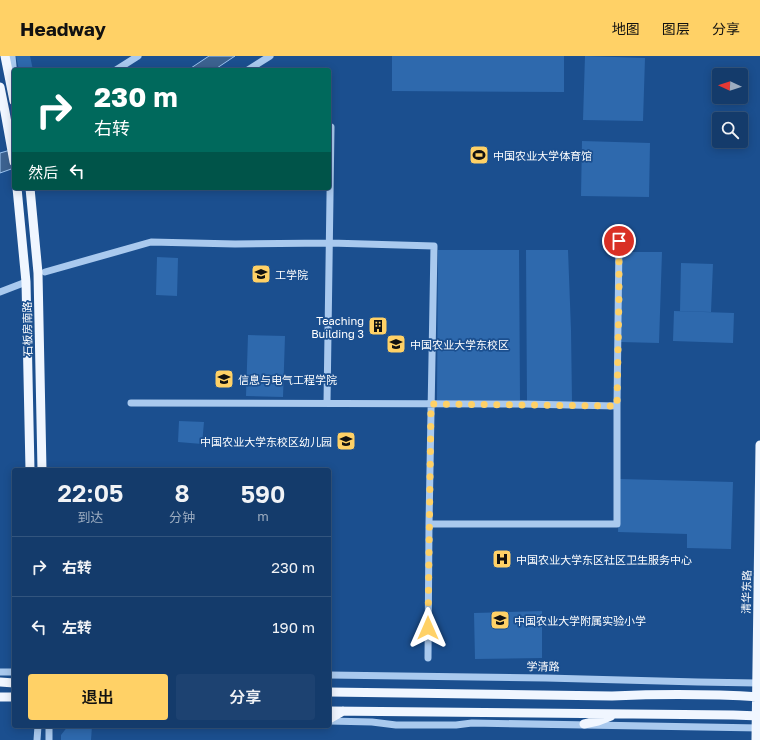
<!DOCTYPE html>
<html lang="zh">
<head>
<meta charset="utf-8">
<style>
	:root { --surface:#143b6b; --page:#1d4271; --text:#f1f3f6; --muted:#9dadc1; --line:#33557e; --accent:#ffd166 }
	body { margin:0; font-family:"Golos Text","Noto Sans SC",sans-serif; background:var(--page); color:var(--text); height:100vh; display:flex; flex-direction:column; font-size:15px; white-space:nowrap }
	* { box-sizing:border-box; margin:0 }
	p { font-size:13px; color:var(--muted) }
	.icon { flex:none; width:22px; height:22px; fill:none; stroke:currentColor; stroke-width:2; stroke-linecap:round; stroke-linejoin:round }
	.map { position:relative; flex:1; overflow:hidden }
	.drawer { position:absolute; left:12px; top:412px; width:319px; height:260px; display:flex; flex-direction:column; background:var(--surface); border-radius:4px; box-shadow:0 2px 10px #0003,0 0 0 1px var(--line) }
	.drawer>* { flex:none }
	.guide { position:absolute; left:12px; top:12px; width:319px; height:122px; border-radius:4px; box-shadow:0 2px 10px #0003,0 0 0 1px var(--line); background:#00695c; color:#fff; overflow:hidden }
	.needle { width:26px; rotate:273deg }
	.buttons { position:absolute; left:712px; top:12px; display:grid; gap:8px }
	.buttons a { display:grid; place-items:center; width:36px; height:36px; border-radius:4px; background:var(--surface); box-shadow:0 2px 10px #0003,0 0 0 1px var(--line); font-size:20px }
	.pin { position:absolute; display:grid; place-items:center; width:34px; height:34px; color:#fff; margin:-17px; border:2px solid #fff; border-radius:50%; box-shadow:0 1px 4px #0007 }
	.me { position:absolute; width:44px; margin:-22px; rotate:0deg; stroke-linejoin:round; filter:drop-shadow(0 0 3px #0008) }
	.turn { display:flex; align-items:center; gap:14px; height:84px; padding:0 16px; font-size:18px }
	.turn .icon { width:52px; height:52px; stroke-width:2.5 }
	.turn b { display:block; font-size:28px; line-height:34px }
	.then { display:flex; align-items:center; height:38px; padding:0 16px; background:#0003; gap:8px; font-size:15px }
	.eta { display:flex; justify-content:space-evenly; align-items:center; height:68px; text-align:center }
	.eta b { font-size:24px; font-weight:600; line-height:28px }
	.action { display:flex; gap:8px; margin-top:auto; padding:8px 16px }
	.action a { flex:1; height:46px; border-radius:4px; background:var(--accent); color:#111; font-size:16px; font-weight:600; line-height:46px; text-align:center }
	.action a+a { background:var(--page); color:var(--text) }
	ul { padding:0; list-style:none }
	li { display:flex; align-items:center; gap:12px; height:60px; padding:0 16px; border-top:1px solid var(--line) }
	li div { flex:1 }
	li b { display:block; font-size:15px }
	li em { font-style:normal }
	header { display:flex; align-items:center; gap:24px; box-sizing:border-box; height:56px; padding:0 20px; background:var(--accent); color:#111 }
	header strong { font-size:19px }
	nav { display:flex; gap:22px; margin-inline-start:auto; font-size:14px }
	.map>svg:first-child { display:block }
	.green { fill:#2e69ad }
	.water { fill:#3c6290; stroke:#9cc4f0 }
	.lines { fill:none; stroke-linecap:round; stroke-linejoin:round }
	.minor { stroke:#a9c9ee; stroke-width:7 }
	.major { stroke:#f0f6ff; stroke-width:9 }
	.route { stroke:#ffd166; stroke-width:7; stroke-dasharray:0 12.6 }
	.labels { text-anchor:middle; dominant-baseline:central; stroke-width:3.5; stroke-linejoin:round; paint-order:stroke }
	.poi-label { font-size:11px; fill:#fff; stroke:#1b4f8f; text-anchor:start }
	.street-label { font-size:11px; fill:#fff; stroke:#1b4f8f }
</style>
</head>
<body>
<header>
<strong>Headway</strong>
<nav><a>地图</a><a>图层</a><a>分享</a></nav>
</header>
<div class="map">
<svg width="760" height="684" viewBox="0 0 760 684">
	<rect width="100%" height="100%" fill="#1b4f8f"/>
	<path class="green" d="M16 0H30L33 14H19Z
		M392 0H564V36L392 35Z
		M585 0 645 2 643 65 583 64Z
		M582 85 650 87 649 141 581 140Z
		M438 194H519L520 344H437Z
		M526 194H568L571 274 572 346 527 345Z
		M622 196H662L659 287 621 286Z
		M157 201 178 202 177 240 156 239Z
		M681 207 713 208 711 256 680 255Z
		M674 255 734 257 733 287 673 285Z
		M248 279 285 280 283 341 246 340Z
		M179 365 204 366 202 388 178 386Z
		M620 423 733 426 731 493 687 492V478L618 476Z
		M542 555V602L475 603 474 557Z
		M68 670H92L91 684H61V679Z"/>
	<path class="water" d="M209 0H235L214 14H188Z
		M14 93V112L0 117V97Z"/>
	<g class="lines">
		<path class="minor" d="M12 0 14 20
			M116 14 138 0
			M248 14 270 0
			M45 216 151 186 235 188 330 187 434 190 429 468 428 602
			M0 236 26 226
			M131 347 523 348 617 350
			M327 347 331 71
			M429 468H617V350L619 185
			M0 616H14
			M329 619 546 622 698 626 757 627
			M329 665 372 666 396 669H456L472 667 760 672
			M37 684 38 670
			M49 684V670"/>
		<path class="major" d="M5 0 14 45
			M0 31 5 56 14 106
			M17 132 26 226 30 414
			M30 132 38 217 42 414
			M0 626 14 627
			M329 636 612 640C661 638 711 638 760 641
			M0 641H14
			M329 655 733 659 760 660
			M329 663 343 655
			M584 668 598 665 611 660
			M756 684 760 389"/>
	</g>
	<g class="lines">
		<path class="route" d="M428 572 431 348 617 350 619 239V185"/>
	</g>
	<defs>
		<g id="stadium-square" transform="scale(1)"><rect x="-9" y="-9" width="18" height="18" rx="4" fill="#ffd166" stroke="#1b4f8f"/><path d="M0-5a6.5 5 0 1 0 0 10a6.5 5 0 1 0 0-10ZM-3.5-1.8h7v3.6h-7Z" fill="#111"/></g>
		<g id="university-square" transform="scale(1)"><rect x="-9" y="-9" width="18" height="18" rx="4" fill="#ffd166" stroke="#1b4f8f"/><path d="M0-5L7-2L0 1L-7-2ZM-4 1L0 2.5L4 1V4Q0 6-4 4Z" fill="#111"/></g>
		<g id="building-square" transform="scale(1)"><rect x="-9" y="-9" width="18" height="18" rx="4" fill="#ffd166" stroke="#1b4f8f"/><path d="M-4-6H4V6H1V3H-1V6H-4ZM-2.5-4.3h1.7v1.8h-1.7ZM.8-4.3h1.7v1.8H.8ZM-2.5-1h1.7V.8h-1.7ZM.8-1h1.7V.8H.8Z" fill="#111"/></g>
		<g id="school-square" transform="scale(1)"><rect x="-9" y="-9" width="18" height="18" rx="4" fill="#ffd166" stroke="#1b4f8f"/><path d="M0-5L7-2L0 1L-7-2ZM-4 1L0 2.5L4 1V4Q0 6-4 4Z" fill="#111"/></g>
		<g id="hospital-square" transform="scale(1)"><rect x="-9" y="-9" width="18" height="18" rx="4" fill="#ffd166" stroke="#1b4f8f"/><path d="M-5-5h3v3.5h4V-5h3V5h-3V1.5h-4V5h-3Z" fill="#111"/></g>
	</defs>
	<g fill-rule="evenodd">
		<use href="#stadium-square" x="479" y="99"/>
		<use href="#university-square" x="261" y="218"/>
		<use href="#building-square" x="378" y="270"/>
		<use href="#university-square" x="396" y="288"/>
		<use href="#university-square" x="224" y="323"/>
		<use href="#school-square" x="346" y="385"/>
		<use href="#hospital-square" x="502" y="503"/>
		<use href="#school-square" x="500" y="564"/>
	</g>
	<g class="labels">
		<g class="poi-label">
			<text x="493" y="99">中国农业大学体育馆</text>
			<text x="275" y="218">工学院</text>
			<text x="364" y="264" text-anchor="end">Teaching<tspan x="364" dy="13">Building 3</tspan></text>
			<text x="410" y="288">中国农业大学东校区</text>
			<text x="238" y="323">信息与电气工程学院</text>
			<text x="332" y="385" text-anchor="end">中国农业大学东校区幼儿园</text>
			<text x="516" y="503">中国农业大学东区社区卫生服务中心</text>
			<text x="514" y="564">中国农业大学附属实验小学</text>
		</g>
		<g class="street-label">
			<text transform="translate(27 273) rotate(-91)">石板房南路</text>
			<text transform="translate(746 536) rotate(-89)">清华东路</text>
			<text transform="translate(543 610) rotate(1)">学清路</text>
		</g>
	</g>
</svg>
<div class="buttons">
<a><svg class="needle" viewBox="-14 -14 28 28"><path d="M0-13l5 13h-10z" fill="#e53935"/><path d="M0 13l5-13h-10z" fill="#9dadc1"/></svg></a>
<a><svg class="icon" aria-label="search" viewBox="0 0 24 24"><circle cx="10" cy="10" r="6"/><path d="M15 15l6 6"/></svg></a>
</div>
<div class="pin" style="left:619px;top:185px;background:#d93025"><svg class="icon" aria-label="arrive" viewBox="0 0 24 24"><path d="M6 21V4h12l-3 4 3 4H6"/></svg></div>
<svg class="me" style="left:428px;top:572px" viewBox="-20 -20 40 40"><path d="M0-17L14 15 0 8-14 15z" fill="#ffd166" stroke="#fff" stroke-width="4"/></svg>
<div class="guide">
<div class="turn"><svg class="icon" aria-label="right" viewBox="0 0 24 24"><path d="M7 20v-9h11M14 6l5 5-5 5"/></svg><div><b>230 m</b>右转</div></div>
<div class="then">然后<svg class="icon" aria-label="left" viewBox="0 0 24 24"><path d="M17 20v-9H6M10 6l-5 5 5 5"/></svg></div>
</div>
<section class="drawer">
<div class="eta">
<div><b>22:05</b><p>到达</p></div>
<div><b>8</b><p>分钟</p></div>
<div><b>590</b><p>m</p></div>
</div>
<ul>
<li><svg class="icon" aria-label="right" viewBox="0 0 24 24"><path d="M7 20v-9h11M14 6l5 5-5 5"/></svg><div><b>右转</b></div><em>230 m</em></li>
<li><svg class="icon" aria-label="left" viewBox="0 0 24 24"><path d="M17 20v-9H6M10 6l-5 5 5 5"/></svg><div><b>左转</b></div><em>190 m</em></li>
</ul>
<div class="action"><a>退出</a><a>分享</a></div>
</section>
</div>
</body>
</html>
